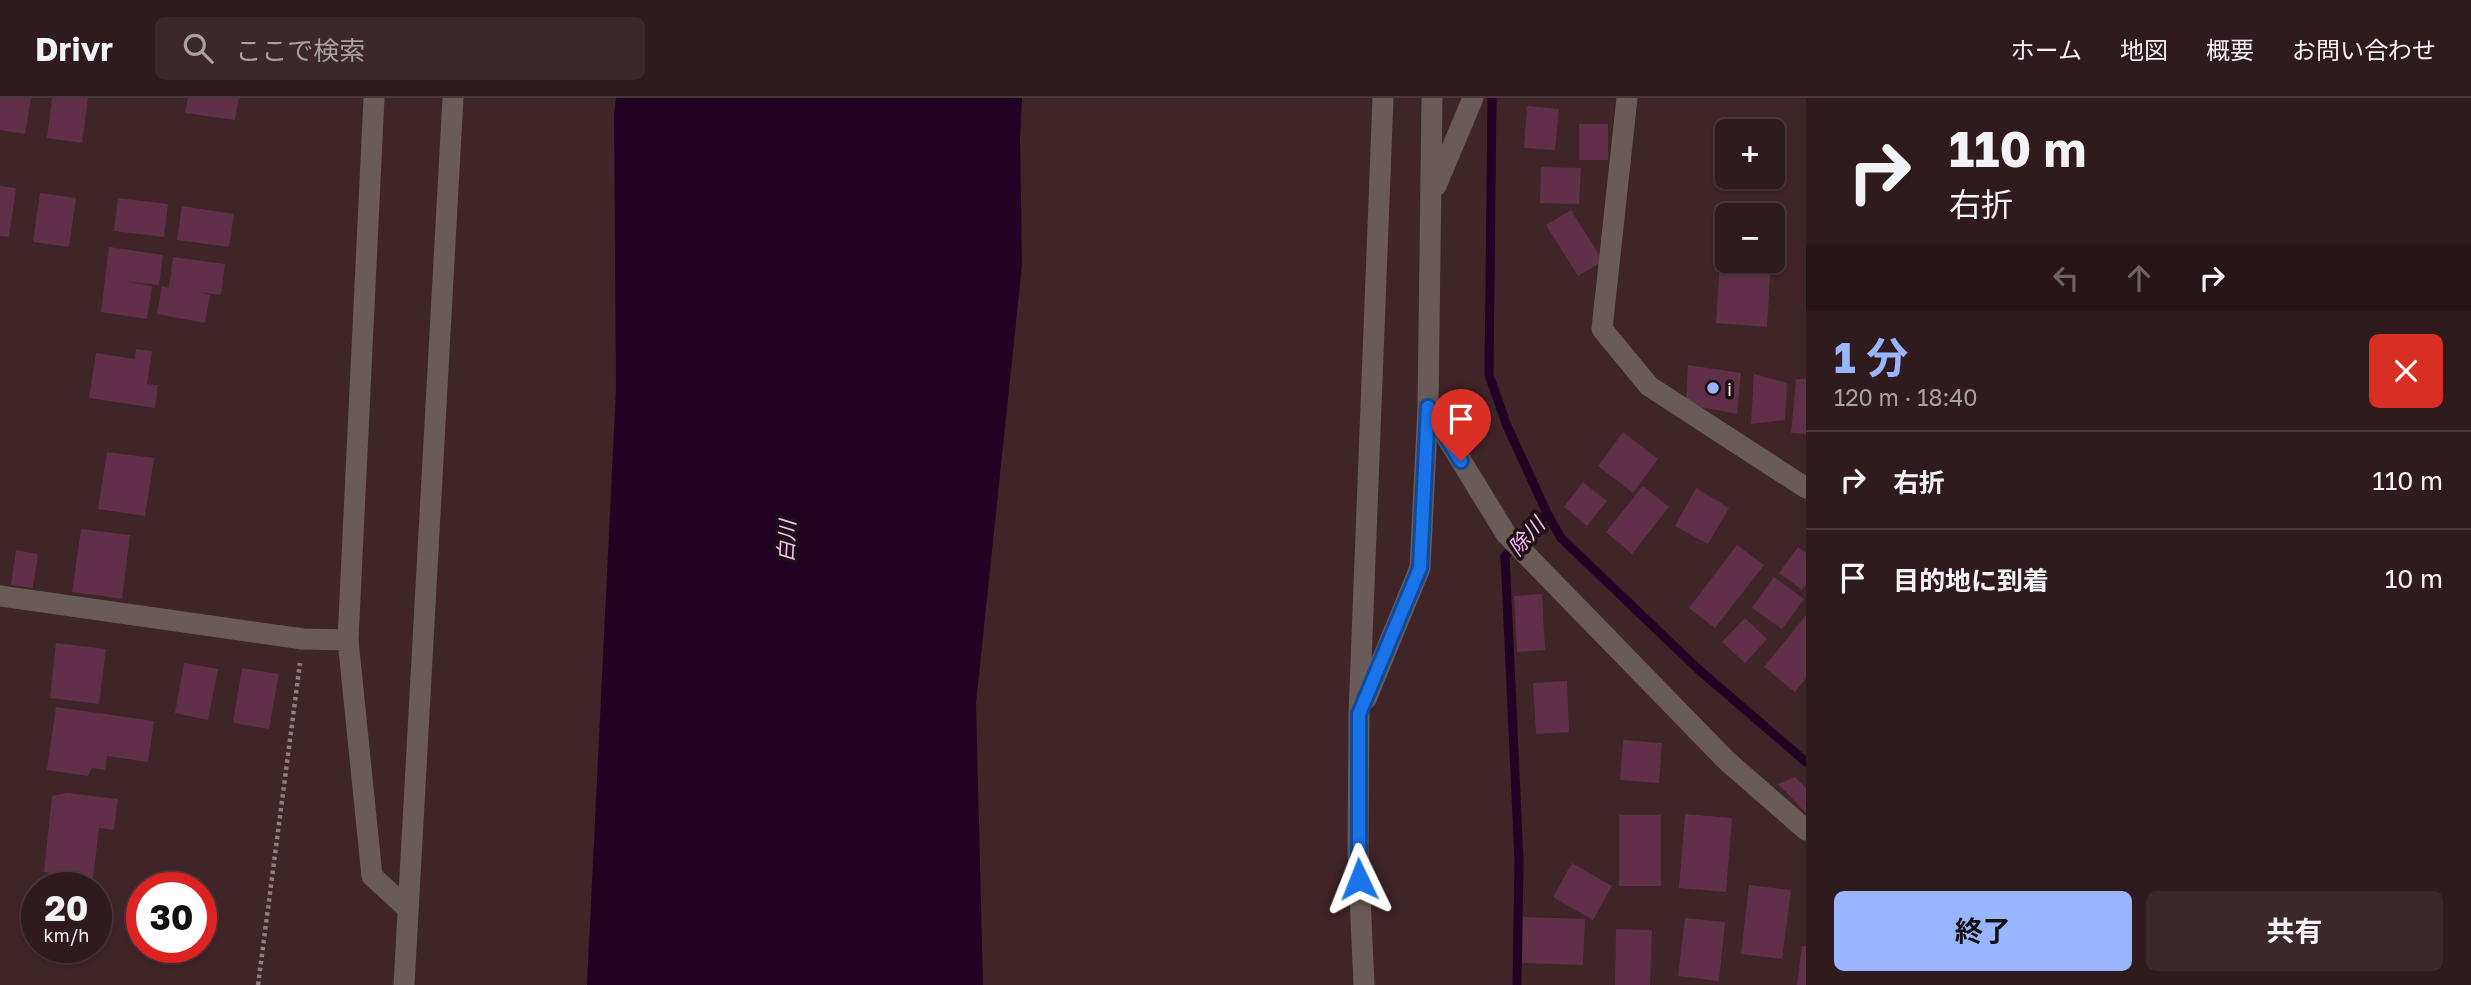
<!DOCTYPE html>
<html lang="ja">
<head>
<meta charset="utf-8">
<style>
	:root { --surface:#2f1b1e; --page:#3b282b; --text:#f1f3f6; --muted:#a7a1a4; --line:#4a393c; --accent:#98b5fd }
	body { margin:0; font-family:"Golos Text","Noto Sans JP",sans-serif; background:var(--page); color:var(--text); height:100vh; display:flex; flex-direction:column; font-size:26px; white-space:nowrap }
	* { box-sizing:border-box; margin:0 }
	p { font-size:23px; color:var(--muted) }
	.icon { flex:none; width:38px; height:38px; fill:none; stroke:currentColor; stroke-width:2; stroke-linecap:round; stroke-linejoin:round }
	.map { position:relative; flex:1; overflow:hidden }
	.panel { display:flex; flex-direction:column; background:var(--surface); width:665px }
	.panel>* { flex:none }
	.top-card { background:#2f1b1e; color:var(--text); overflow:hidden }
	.buttons { position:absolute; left:1715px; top:21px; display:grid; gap:14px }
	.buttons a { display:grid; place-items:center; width:70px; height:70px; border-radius:10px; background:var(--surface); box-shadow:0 2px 5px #0004,0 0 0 2px var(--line); font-size:35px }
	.speed { position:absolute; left:21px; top:774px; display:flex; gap:14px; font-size:35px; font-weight:700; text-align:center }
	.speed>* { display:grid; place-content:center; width:91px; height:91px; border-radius:50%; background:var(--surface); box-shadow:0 2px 5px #0004,0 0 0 2px var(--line); line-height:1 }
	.speed small { font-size:18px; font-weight:400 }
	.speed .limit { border:10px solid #d22; background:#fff; color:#111 }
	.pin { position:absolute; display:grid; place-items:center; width:60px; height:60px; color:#fff; margin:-72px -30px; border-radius:50% 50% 50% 0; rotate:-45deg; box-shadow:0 0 7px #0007 }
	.pin .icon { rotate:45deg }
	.me { position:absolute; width:77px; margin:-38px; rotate:358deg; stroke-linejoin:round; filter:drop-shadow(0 0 5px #0008) }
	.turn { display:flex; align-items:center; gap:24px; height:147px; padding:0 28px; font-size:32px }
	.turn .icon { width:91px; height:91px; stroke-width:2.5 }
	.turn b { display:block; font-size:49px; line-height:60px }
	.lanes { display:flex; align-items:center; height:66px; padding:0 28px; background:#0003; justify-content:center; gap:35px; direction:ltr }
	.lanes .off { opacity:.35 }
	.round { display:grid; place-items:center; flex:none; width:74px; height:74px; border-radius:10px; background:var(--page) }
	.summary { display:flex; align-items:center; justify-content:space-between; height:119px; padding:0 28px }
	h1 { font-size:42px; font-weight:700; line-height:52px; color:var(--accent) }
	.cta { display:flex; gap:14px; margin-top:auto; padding:14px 28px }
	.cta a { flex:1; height:80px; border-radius:10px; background:var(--accent); color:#111; font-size:28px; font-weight:700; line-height:80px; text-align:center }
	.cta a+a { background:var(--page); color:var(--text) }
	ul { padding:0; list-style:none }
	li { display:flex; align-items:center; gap:21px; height:98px; padding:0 28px; border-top:2px solid var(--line) }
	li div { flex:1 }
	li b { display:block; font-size:26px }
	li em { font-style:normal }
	header { display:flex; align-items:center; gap:42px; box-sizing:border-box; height:98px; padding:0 35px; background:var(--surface); border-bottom:2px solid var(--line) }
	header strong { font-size:33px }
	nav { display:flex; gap:38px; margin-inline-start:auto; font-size:24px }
	.search { width:490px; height:63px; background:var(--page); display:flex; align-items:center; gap:18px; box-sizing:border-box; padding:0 24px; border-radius:10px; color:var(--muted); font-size:26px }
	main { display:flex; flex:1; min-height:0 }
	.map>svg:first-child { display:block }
	.water { fill:#220222 }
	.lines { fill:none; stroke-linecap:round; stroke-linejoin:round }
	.stream { stroke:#220222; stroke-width:9 }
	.building { fill:#603049 }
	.path { stroke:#927a7e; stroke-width:4.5; stroke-dasharray:3.5 3.5; stroke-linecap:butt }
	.minor { stroke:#695b58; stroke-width:21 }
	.route-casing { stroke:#114b97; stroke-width:18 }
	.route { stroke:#1a73e8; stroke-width:12 }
	.poi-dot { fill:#98b5fd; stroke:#1e1113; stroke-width:2.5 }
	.labels { text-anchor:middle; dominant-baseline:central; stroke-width:7; stroke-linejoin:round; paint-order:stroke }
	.poi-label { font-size:19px; fill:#fbe8ea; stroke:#1e1113; text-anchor:start }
	.water-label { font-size:21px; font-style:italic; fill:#fcbdf9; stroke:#1e1113 }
</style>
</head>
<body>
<header>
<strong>Drivr</strong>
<div class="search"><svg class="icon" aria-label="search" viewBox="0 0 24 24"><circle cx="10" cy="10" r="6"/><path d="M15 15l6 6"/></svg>ここで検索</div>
<nav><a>ホーム</a><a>地図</a><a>概要</a><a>お問い合わせ</a></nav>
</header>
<main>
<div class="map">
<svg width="1806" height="887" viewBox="0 0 1806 887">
	<rect width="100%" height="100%" fill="#3f2428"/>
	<path class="water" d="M616 0H1022L1020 39 1022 167 976 605 983 887H587L616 291 614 16Z"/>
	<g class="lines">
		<path class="stream" d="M1492 0 1489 277 1507 328 1547 415 1561 440 1698 571 1806 664
			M1517 887 1519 762 1505 458 1547 415"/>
	</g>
	<path class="building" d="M0 0H31L25 36 0 32Z
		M52 0H88L82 45 47 40Z
		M188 0H239L235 22 185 15Z
		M1527 8 1559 11 1555 52 1524 50Z
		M1579 26H1608V62H1579Z
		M1541 69 1581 70 1579 106 1540 105Z
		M0 88 16 90 9 139 0 138Z
		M40 95 76 100 69 149 33 144Z
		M118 100 168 106 164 139 114 133Z
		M182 108 234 116 229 149 177 142Z
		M1571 112 1603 163 1578 178 1546 127Z
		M1721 147H1727V163H1771L1767 229 1716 225Z
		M109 149 163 157 159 187 123 183 152 188 147 221 101 214Z
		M173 159 225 166 221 197 198 194 210 197 205 225 157 216 162 188 169 190Z
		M136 251 152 253 147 286 158 287 155 310 89 300 96 255 135 261Z
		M1688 267 1741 275 1737 316 1686 306Z
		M1754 276 1787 285 1785 322 1751 326Z
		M1796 281H1806V336L1791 335Z
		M1623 334 1658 361 1633 395 1598 368Z
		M107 354 154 360 145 418 98 411Z
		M1583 384 1607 403 1587 428 1564 409Z
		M1643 388 1669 409 1632 456 1606 434Z
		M1696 390 1729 410 1708 446 1675 428Z
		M81 431 130 437 122 501 72 494Z
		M1737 447 1764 467 1715 530 1689 510Z
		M1798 449 1806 455V487L1802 492 1779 475Z
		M16 452 38 456 33 490 11 487Z
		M1774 479 1804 501 1782 531 1752 510Z
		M1542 496 1545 552 1517 554 1514 498Z
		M1806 517V580L1795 594 1764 569Z
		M1745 520 1767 541 1745 565 1722 544Z
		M56 545 106 551 99 606 50 600Z
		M184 565 218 571 208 622 175 615Z
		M242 570 279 576 269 631 233 625Z
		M1567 583 1569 634 1536 636 1533 585Z
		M56 609 154 623 148 664 107 658 105 672 92 670 88 678 47 672Z
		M1623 642 1662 645 1659 685 1620 682Z
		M1795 679 1806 690V715L1778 686Z
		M67 695 118 701 114 732 99 730 93 780 44 774 52 698Z
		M1685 716 1732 720 1726 794 1679 790Z
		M1619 717H1661V788H1619Z
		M1572 765 1612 788 1593 822 1553 799Z
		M1749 787 1791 792 1782 861 1741 856Z
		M1523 819 1585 821 1583 867 1522 865Z
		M1685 820 1725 824 1719 883 1678 878Z
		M1616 831 1652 832 1650 887H1615Z
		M1802 848H1806V887H1797Z"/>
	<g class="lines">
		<path class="path" d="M258 887 300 565"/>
		<path class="minor" d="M374 0 348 542 372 778 407 810
			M1627 0 1602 231 1649 288 1806 390
			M1436 88 1473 0
			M1428 309 1506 436 1727 663 1806 732
			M0 498 303 541 348 542
			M1366 601 1420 470 1428 309 1432 0
			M404 887 453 0
			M1364 887 1358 754 1359 616 1383 0"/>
	</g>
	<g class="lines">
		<g class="route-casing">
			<path id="route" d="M1359 781V616L1420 470 1428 309 1461 363"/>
		</g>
		<use href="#route" class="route"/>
	</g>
	<circle class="poi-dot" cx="1713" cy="290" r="7"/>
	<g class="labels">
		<g class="poi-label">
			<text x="1727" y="290">i</text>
		</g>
		<g class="water-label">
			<text transform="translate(1526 438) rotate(-48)">除川</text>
			<text transform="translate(786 443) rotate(-87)">白川</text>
		</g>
	</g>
</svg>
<div class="buttons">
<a>+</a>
<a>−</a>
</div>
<div class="speed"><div>20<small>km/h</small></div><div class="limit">30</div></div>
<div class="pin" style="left:1461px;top:363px;background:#d93025"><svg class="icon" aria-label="arrive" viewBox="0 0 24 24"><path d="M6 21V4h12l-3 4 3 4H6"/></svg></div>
<svg class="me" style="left:1359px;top:781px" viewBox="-20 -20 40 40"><path d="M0-17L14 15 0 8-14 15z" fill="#1a73e8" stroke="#fff" stroke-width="4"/></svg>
</div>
<section class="panel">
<div class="top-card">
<div class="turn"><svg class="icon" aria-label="right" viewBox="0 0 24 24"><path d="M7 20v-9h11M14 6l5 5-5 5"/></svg><div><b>110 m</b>右折</div></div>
<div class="lanes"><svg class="icon off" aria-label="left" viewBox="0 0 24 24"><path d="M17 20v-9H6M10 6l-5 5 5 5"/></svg><svg class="icon off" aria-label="ahead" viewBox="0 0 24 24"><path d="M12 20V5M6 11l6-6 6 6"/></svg><svg class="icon" aria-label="right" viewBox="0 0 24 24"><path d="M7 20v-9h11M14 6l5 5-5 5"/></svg></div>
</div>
<div class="summary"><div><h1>1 分</h1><p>120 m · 18:40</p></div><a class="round" style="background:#d93025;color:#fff"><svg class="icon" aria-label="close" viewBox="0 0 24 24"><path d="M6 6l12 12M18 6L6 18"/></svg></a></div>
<ul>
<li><svg class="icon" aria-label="right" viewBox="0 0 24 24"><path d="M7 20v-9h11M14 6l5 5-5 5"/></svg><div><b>右折</b></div><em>110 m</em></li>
<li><svg class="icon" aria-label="arrive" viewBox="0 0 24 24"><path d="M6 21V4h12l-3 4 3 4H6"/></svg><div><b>目的地に到着</b></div><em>10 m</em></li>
</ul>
<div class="cta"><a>終了</a><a>共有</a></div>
</section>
</main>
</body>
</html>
